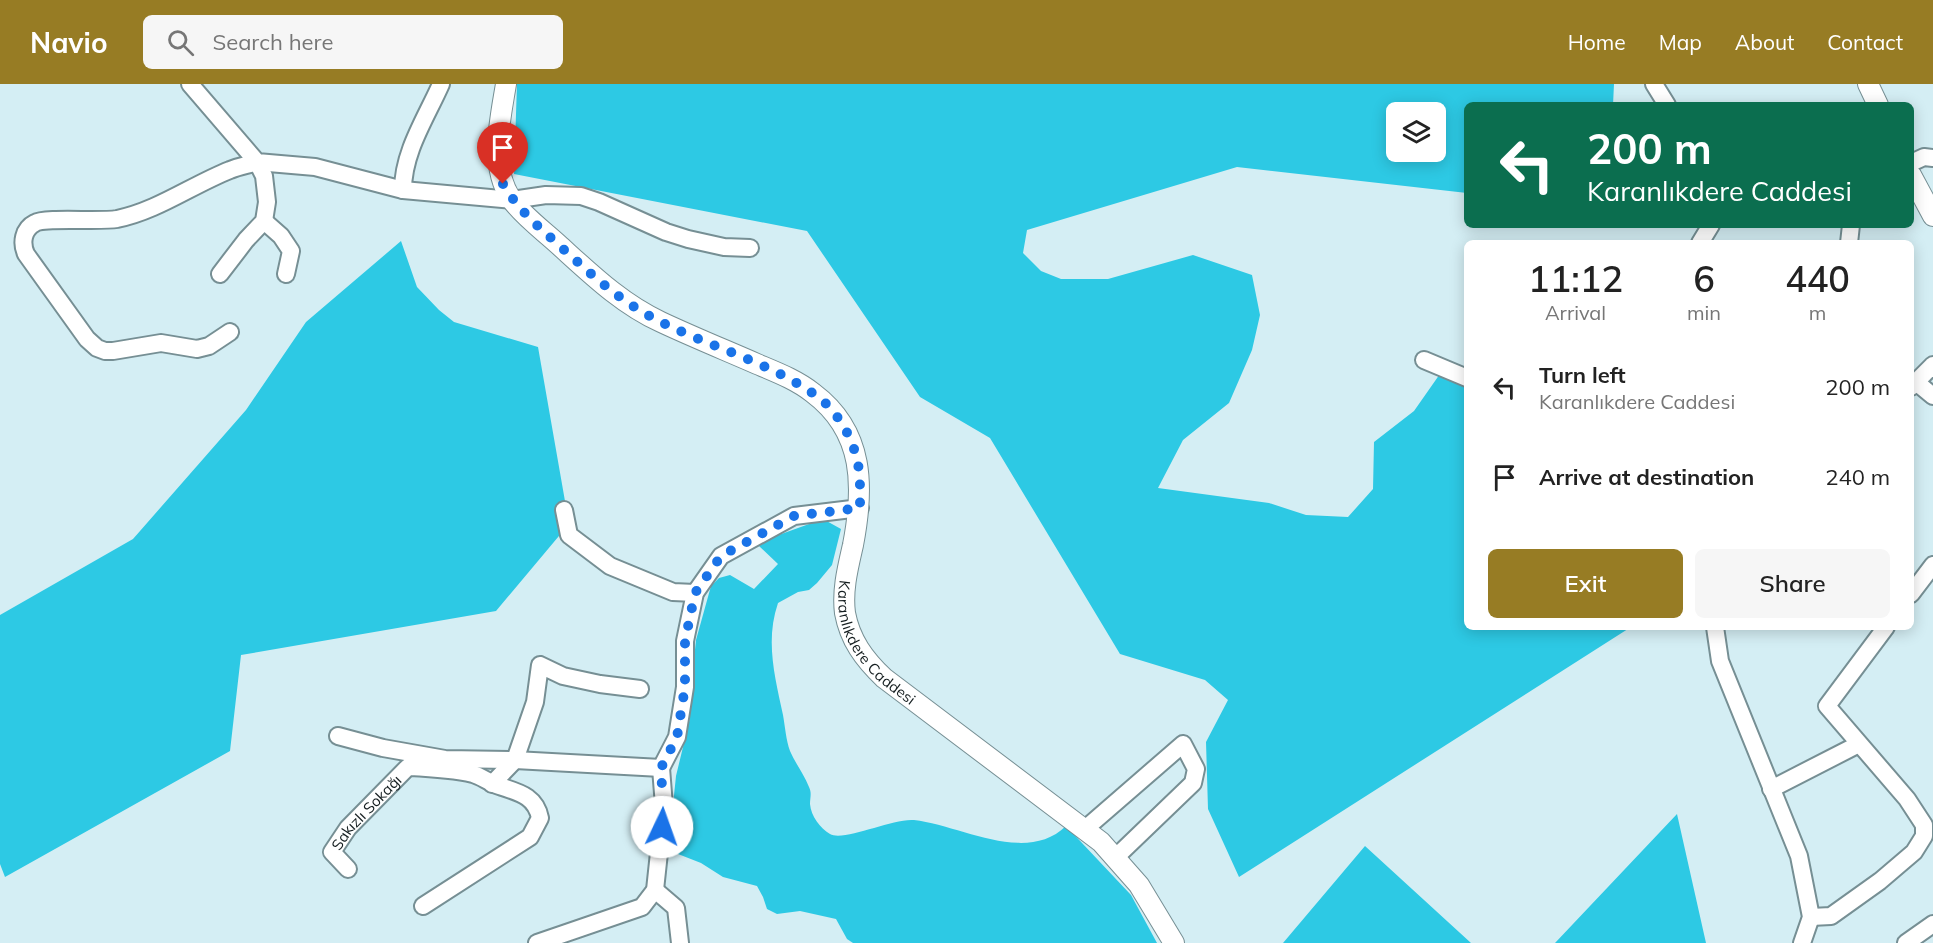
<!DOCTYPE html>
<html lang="en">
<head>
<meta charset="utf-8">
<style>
	:root { --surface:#fff; --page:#f6f6f6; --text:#222; --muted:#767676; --accent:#977c24 }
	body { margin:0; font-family:Mulish,sans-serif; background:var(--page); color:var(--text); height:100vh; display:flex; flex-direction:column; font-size:22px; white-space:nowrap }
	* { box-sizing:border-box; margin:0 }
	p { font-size:20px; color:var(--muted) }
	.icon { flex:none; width:33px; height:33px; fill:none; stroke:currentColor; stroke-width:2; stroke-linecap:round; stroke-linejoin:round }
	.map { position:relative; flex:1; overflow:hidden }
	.details { position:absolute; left:1464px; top:156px; width:450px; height:390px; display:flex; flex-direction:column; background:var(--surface); border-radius:9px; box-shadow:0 3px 15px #0003 }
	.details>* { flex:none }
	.hud { position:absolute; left:1464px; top:18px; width:450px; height:126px; border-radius:9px; box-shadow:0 3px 15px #0003; background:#0b6e4f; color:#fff; overflow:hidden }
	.fabs { position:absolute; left:1386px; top:18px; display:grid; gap:12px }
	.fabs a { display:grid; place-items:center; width:60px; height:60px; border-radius:9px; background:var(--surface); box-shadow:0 3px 15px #0003; font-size:30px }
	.pin { position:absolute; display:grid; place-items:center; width:51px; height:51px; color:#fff; margin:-62px -26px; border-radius:50% 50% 50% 0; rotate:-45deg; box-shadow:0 0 6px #0007 }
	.pin .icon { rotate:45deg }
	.me { position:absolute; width:66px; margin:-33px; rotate:3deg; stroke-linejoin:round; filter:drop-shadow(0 0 4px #0008) }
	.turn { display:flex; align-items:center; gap:21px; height:126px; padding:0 24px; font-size:27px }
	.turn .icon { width:78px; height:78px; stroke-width:2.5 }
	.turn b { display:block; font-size:42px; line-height:51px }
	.eta { display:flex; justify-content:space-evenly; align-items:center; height:102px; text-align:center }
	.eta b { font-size:36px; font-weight:600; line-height:42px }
	.cta { display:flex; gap:12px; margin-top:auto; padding:12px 24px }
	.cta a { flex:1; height:69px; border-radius:9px; background:var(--accent); color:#fff; font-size:24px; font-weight:600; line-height:69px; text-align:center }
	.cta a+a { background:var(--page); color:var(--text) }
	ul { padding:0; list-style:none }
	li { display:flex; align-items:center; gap:18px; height:90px; padding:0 24px }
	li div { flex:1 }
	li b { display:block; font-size:22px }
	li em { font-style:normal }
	header { display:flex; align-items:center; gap:36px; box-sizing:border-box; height:84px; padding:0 30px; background:var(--accent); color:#fff }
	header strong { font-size:28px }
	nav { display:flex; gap:33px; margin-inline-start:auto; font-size:21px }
	.search { width:420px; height:54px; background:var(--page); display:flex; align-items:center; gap:15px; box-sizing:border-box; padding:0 21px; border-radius:9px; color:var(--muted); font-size:22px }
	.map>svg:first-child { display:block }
	.forest { fill:#2dc9e4; fill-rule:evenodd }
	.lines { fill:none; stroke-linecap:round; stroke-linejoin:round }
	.minor-casing { stroke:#768f94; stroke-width:20 }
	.major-casing { stroke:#768f94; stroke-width:22 }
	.minor { stroke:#fff; stroke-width:16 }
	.major { stroke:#fff; stroke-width:20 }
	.route { stroke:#1a73e8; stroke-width:10; stroke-dasharray:0 18 }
	.labels { text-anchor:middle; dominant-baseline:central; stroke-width:4.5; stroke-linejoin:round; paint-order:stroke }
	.street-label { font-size:15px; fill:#141d1f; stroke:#eaf9fd }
</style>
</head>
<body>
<header>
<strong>Navio</strong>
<div class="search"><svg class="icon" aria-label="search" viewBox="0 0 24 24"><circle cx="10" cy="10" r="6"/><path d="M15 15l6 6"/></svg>Search here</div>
<nav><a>Home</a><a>Map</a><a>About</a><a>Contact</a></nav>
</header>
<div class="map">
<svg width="1933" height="859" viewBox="0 0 1933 859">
	<rect width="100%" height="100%" fill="#d4eef4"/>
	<path class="forest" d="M517 0H1614L1613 21H1467V109L1237 83 1027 146 1023 169 1041 187 1061 195H1108L1193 171 1252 191 1260 231 1252 266 1229 319 1183 356 1158 404 1269 419 1306 431 1348 433 1373 405 1374 358 1414 327 1442 287 1467 288V543H1631L1239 793 1208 725 1206 658 1228 616 1205 596 1120 570 990 354 920 313 807 147 514 90ZM1396 28H1436V68H1396Z
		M401 157 417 203 439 226 454 238 538 263 569 440 496 527 241 571 230 667 5 793 0 780V531L133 455 246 326 306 238Z
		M823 435 841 445 832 481 817 499 809 506 798 508 778 519C765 557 775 593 783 631 785 642 786 656 790 667 795 679 804 690 809 703 812 709 810 714 810 720 811 732 820 744 830 750 844 758 892 734 914 736 960 741 1026 781 1066 742L1131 811 1157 859H853L847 855 836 835 800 827 777 830 767 825 763 813 757 802 723 793 701 779 678 770 672 761 670 750 676 692 690 634 689 623 696 556 711 502 719 494 730 491 754 505 778 480 759 462 773 453Z
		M1677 730 1706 859H1555Z
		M1365 762 1471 859H1283Z"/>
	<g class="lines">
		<g class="minor-casing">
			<g id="minor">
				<path d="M190 0 257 78 315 83 403 106 512 116 546 111 581 112 599 118 666 148 688 155 724 163 750 164"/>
				<path d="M1654 0 1667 21"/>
				<path d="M1911 79 1924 73 1933 74"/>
				<path d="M403 106C403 68 426 34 441 0"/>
				<path d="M264 137 281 152 291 167 286 190"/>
				<path d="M1700 159 1711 141"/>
				<path d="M1849 159 1851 141"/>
				<path d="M220 190 246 156 264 137 267 118 264 92 257 78C248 81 239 82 230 86 192 101 157 127 117 135 99 138 45 133 35 139 23 145 21 159 26 170L87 255 97 264 105 267H113L161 259 197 265 209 262 230 248"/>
				<path d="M1424 276 1467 294"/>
				<path d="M1916 298 1933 312"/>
				<path d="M1911 303 1933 281"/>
				<path d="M564 426 569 451 610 482 673 508 695 509"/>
				<path d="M1911 510 1933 481"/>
				<path d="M1715 543 1720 577 1799 772 1811 833 1802 859"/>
				<path d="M338 652 383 664 445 675 515 676 661 684 677 653 685 603V557L695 509 721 472 794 432 860 424"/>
				<path d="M492 700 515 676 535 618 540 581 563 592 600 600 640 605"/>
				<path d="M1771 705 1859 660"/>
				<path d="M1085 745 1183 660 1196 685 1193 699 1116 773"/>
				<path id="s1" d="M348 785 332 768 348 744 408 683C429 684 452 685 473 690 480 692 487 697 494 700 514 708 535 709 540 734L530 753 423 822"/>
				<path d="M655 806 676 824 680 859"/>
				<path d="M1811 833 1831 832 1880 797 1914 768 1924 752V741L1907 715 1827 622 1886 543"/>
				<path d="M537 859 642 823 655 806 664 722 661 684"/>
				<path d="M1906 859 1933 840"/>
			</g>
		</g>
		<g class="major-casing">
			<g id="major">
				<path id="s2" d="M506 0C500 37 489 81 511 115 524 133 544 147 560 162 592 191 622 220 661 238 693 253 725 266 757 280 776 288 797 296 813 309 865 348 864 404 853 461 848 483 842 506 845 529 850 556 864 575 884 594L1101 758 1139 801 1174 859"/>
				<path d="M1868 0 1878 21"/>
				<path d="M1911 91 1933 132"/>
			</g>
		</g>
		<use href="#minor" class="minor"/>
		<use href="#major" class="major"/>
	</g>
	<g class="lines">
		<path class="route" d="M503 100C518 126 539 143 561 163 592 191 621 218 659 237 708 262 765 277 811 308 831 320 847 344 854 365 861 384 860 404 860 424L794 432 721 472 695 509 685 557V603L677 653 661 684 663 722 662 743"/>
	</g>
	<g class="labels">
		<g class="street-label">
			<text stroke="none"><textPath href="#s2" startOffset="758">Karanlıkdere Caddesi</textPath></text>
			<text stroke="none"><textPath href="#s1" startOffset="76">Sakızlı Sokağı</textPath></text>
		</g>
	</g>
</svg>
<div class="fabs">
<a><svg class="icon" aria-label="layers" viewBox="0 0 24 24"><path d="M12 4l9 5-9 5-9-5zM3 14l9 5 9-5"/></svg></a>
</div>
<div class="pin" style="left:503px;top:100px;background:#d93025"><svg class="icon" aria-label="arrive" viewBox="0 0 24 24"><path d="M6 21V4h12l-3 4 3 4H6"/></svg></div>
<svg class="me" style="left:662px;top:743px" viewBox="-20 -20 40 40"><circle r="19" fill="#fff"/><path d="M0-13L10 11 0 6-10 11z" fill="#1a73e8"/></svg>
<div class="hud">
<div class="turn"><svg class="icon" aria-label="left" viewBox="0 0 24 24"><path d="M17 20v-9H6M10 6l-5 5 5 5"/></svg><div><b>200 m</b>Karanlıkdere Caddesi</div></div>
</div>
<section class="details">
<div class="eta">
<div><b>11:12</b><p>Arrival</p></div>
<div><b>6</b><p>min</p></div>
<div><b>440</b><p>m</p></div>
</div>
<ul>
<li><svg class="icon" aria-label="left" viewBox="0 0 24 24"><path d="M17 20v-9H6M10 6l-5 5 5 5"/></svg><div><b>Turn left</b><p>Karanlıkdere Caddesi</p></div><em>200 m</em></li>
<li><svg class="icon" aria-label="arrive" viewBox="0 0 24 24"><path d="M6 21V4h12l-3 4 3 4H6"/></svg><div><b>Arrive at destination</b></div><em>240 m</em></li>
</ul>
<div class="cta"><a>Exit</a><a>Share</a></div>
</section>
</div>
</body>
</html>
